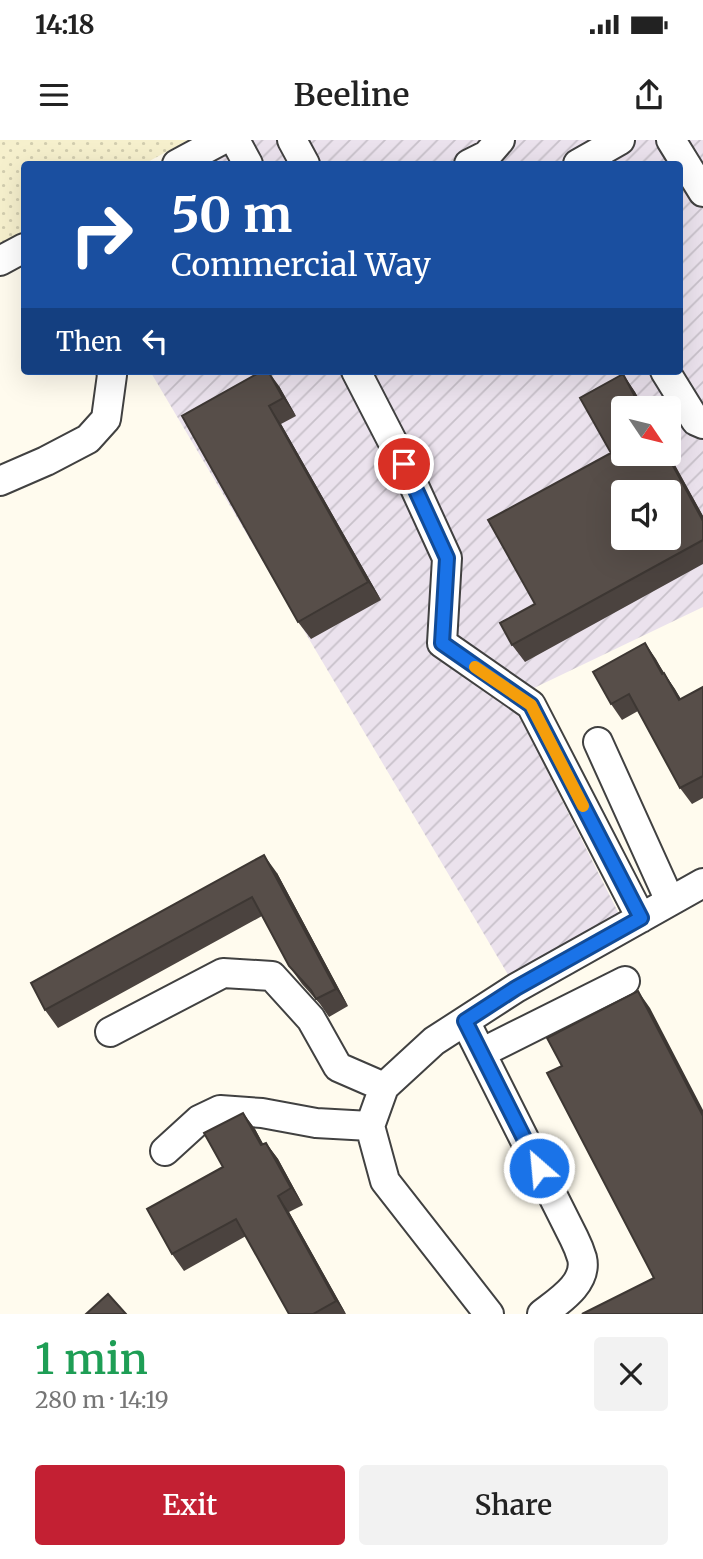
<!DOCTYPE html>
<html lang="en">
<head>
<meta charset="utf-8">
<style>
	:root { --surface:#fff; --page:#f2f2f2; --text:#222; --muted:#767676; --accent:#c32033 }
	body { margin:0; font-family:Merriweather,serif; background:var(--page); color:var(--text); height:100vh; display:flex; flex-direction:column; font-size:26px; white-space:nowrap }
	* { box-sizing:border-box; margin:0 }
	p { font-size:23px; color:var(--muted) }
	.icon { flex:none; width:38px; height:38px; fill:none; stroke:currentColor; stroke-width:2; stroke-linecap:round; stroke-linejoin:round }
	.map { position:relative; height:1174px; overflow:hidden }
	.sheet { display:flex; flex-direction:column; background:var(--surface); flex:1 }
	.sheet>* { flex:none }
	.top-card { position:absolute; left:21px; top:21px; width:662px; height:214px; border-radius:7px; box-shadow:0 7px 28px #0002; background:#1a4fa0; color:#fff; overflow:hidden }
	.needle { width:46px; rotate:125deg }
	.tools { position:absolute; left:611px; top:256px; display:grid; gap:14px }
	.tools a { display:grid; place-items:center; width:70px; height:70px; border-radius:7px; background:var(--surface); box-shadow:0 7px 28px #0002; font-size:35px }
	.pin { position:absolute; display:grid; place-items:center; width:60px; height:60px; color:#fff; margin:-30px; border:4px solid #fff; border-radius:50%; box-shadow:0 2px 7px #0007 }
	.me { position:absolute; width:77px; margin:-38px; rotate:333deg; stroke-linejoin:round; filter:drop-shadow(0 0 5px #0008) }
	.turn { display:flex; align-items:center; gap:24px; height:147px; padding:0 35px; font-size:32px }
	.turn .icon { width:91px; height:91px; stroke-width:2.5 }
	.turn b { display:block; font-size:49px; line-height:60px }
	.then { display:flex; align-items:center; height:66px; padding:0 35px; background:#0003; gap:14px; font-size:26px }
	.round { display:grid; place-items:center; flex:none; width:74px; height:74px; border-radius:7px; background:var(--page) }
	.head { display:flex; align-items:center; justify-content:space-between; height:119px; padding:0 35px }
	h1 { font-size:42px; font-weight:600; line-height:52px; color:#1e9e55 }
	.button { display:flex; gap:14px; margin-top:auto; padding:14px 35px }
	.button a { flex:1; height:80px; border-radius:7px; background:var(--accent); color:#fff; font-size:28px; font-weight:600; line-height:80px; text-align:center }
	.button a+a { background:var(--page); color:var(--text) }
	.status { display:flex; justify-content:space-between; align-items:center; height:49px; padding:0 35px; background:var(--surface); direction:ltr }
	.status svg { height:19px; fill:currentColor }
	header { display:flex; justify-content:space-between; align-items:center; height:91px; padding:0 35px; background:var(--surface); font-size:32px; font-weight:600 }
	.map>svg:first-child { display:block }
	.industrial { fill:url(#industrial-furrows); fill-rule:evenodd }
	.farmland { fill:url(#farmland-dots) }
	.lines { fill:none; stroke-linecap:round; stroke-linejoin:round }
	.minor-casing { stroke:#414141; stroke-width:32 }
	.minor { stroke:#fff; stroke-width:28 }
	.wall { fill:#4b433f }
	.shaded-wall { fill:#3d3733 }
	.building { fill:#574e49; stroke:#3d3733; stroke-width:2; fill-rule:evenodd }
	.route-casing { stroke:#114b97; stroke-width:18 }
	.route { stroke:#1a73e8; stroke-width:12 }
	.slow { stroke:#f59e0b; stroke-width:12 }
</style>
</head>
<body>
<div class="status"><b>14:18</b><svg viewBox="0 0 49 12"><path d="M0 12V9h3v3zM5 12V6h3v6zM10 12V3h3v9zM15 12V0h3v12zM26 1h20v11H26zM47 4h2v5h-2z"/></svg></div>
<header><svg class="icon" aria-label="menu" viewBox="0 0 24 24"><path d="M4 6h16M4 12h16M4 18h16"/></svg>Beeline<svg class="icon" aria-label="share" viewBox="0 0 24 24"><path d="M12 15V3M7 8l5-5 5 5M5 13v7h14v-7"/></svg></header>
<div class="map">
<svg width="703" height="1174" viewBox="0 0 703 1174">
	<defs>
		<pattern id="industrial-furrows" width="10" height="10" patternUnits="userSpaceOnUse" patternTransform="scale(1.75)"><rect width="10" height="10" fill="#ebe2ed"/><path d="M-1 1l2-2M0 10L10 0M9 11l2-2" fill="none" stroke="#c8c1ca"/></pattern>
		<pattern id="farmland-dots" width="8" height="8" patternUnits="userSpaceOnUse" patternTransform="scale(1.75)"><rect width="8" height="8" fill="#f6f0cd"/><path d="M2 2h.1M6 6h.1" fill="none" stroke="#d2cdaf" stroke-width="1.8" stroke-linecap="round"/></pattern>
	</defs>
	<rect width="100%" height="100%" fill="#fffbee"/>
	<path class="industrial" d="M222 0H703V467L511 559 625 786 516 848 150 231H679V24H177ZM623 268H668V313H623ZM623 352H668V397H623Z"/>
	<path class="farmland" d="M0 0H188L144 24H24V90L0 104Z"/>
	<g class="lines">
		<g class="minor-casing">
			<path id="minor" d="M235 0 248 24
				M292 0 305 24
				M671 0 703 52
				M177 24 222 0
				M469 24 487 15 500 0
				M578 24 620 0
				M0 121 24 108
				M356 231 404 324 447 418 442 503 531 565 641 778
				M665 231 696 281 703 284
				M0 341 46 321 88 299 106 279 112 235 111 231
				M598 602 670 761
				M465 881 574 1098C577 1104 580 1111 582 1118 588 1143 559 1161 542 1174
				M110 892 223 833 272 836 311 879 338 927 384 947
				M481 913 625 841
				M165 1011 199 980 220 970 262 973 316 983 370 986
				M489 1174 385 1041 370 986 384 947 434 901 516 848 703 743"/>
		</g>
		<use href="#minor" class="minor"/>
	</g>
	<path class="wall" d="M623 234 635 252 703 376V424L525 522 512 505 535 464 611 313Z
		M279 246 296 276 281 284 381 460 311 499 298 482 182 276Z
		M645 503 681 559 703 547V658L692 664 680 648 638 571 622 580 611 564Z
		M277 733 348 866 329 877 320 864 302 844 289 826 262 776 58 888 45 870Z
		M243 973 255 989 263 1004 266 1003 278 1019 303 1065 289 1072 346 1174H289L246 1096 184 1131 172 1114 223 1027Z"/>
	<path class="shaded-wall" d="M268 231 279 246 296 276 283 258Z
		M623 234 635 252 644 268H641Z
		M269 266 281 284 381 460 368 442Z
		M666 313H668L703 376V381Z
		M645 503 656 519 673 550 662 534Z
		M664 533 675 549 690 576 679 560Z
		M264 715 277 733 348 866 336 849Z
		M638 851 650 868 703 970V976Z
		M243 973 255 989 273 1022 261 1005Z
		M266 1003 278 1019 303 1065 291 1048Z
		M278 1056 289 1072 346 1174 336 1161Z"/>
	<path class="building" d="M262 231H268L283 258 269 266 368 442 298 482 182 276Z
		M623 234 641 268H623V313H666L703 381V400L512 505 500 483 535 464 488 380 611 313 580 258ZM623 352H668V397H623Z
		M645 503 662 534 664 533 679 560 703 547V636L680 648 629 554 611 564 593 532Z
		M264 715 336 849 316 859 311 850 289 826 252 757 45 870 31 843Z
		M638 851 703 976V1174H582L654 1138 547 933 562 926 547 898Z
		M243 973 261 1005 266 1003 291 1048 278 1056 336 1161 313 1174H289L236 1079 172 1114 147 1069 223 1027 204 993Z
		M108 1154 126 1174H86Z"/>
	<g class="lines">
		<g class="route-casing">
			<path id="route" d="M404 324 447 418 442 503 531 565 641 778 516 848 465 881 539 1028"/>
		</g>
		<use href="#route" class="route"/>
		<path class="slow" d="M475 527 531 565 583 666"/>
	</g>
</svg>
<div class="tools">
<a><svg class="needle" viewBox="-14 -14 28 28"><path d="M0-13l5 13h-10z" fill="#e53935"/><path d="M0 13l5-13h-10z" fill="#767676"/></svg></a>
<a><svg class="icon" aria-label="sound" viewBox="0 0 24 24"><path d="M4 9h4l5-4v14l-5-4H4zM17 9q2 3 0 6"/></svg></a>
</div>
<div class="pin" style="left:404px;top:324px;background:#d93025"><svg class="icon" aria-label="arrive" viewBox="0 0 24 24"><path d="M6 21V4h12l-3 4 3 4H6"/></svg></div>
<svg class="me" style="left:539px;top:1028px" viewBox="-20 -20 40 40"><circle r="17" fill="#1a73e8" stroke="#fff" stroke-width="3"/><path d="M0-11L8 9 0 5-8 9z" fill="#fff"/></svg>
<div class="top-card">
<div class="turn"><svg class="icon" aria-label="right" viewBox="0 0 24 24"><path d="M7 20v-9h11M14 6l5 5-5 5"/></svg><div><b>50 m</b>Commercial Way</div></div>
<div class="then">Then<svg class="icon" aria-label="left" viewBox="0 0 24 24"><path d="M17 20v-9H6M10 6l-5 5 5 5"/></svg></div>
</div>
</div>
<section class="sheet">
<div class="head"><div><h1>1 min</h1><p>280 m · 14:19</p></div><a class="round"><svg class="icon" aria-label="close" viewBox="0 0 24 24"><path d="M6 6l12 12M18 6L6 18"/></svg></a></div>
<div class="button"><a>Exit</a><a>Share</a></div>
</section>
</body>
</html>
